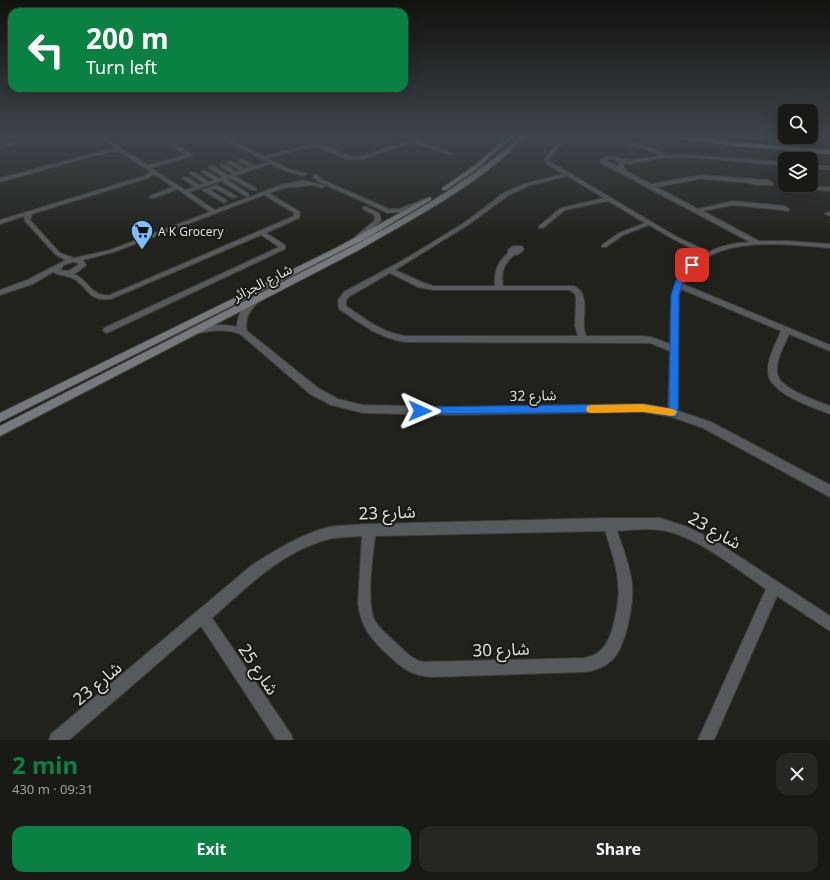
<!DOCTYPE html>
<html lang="en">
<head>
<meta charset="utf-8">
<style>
	:root { --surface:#191a15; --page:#262722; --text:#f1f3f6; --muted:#9fa1a0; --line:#373834; --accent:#0b8043 }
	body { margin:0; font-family:"Noto Sans","Noto Sans Arabic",sans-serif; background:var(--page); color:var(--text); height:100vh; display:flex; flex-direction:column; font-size:15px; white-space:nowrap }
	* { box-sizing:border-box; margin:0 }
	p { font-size:13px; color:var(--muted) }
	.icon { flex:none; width:22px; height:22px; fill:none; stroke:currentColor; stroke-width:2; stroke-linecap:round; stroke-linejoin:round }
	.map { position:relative; height:740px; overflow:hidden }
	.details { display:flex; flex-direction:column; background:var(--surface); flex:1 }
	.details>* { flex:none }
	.hud { position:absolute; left:8px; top:8px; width:400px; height:84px; border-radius:12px; box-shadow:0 4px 16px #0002,0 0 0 1px var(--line); background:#0b8043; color:#fff; overflow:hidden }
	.fabs { position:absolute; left:778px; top:104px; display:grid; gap:8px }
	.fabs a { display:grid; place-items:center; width:40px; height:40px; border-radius:8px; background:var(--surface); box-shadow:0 4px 16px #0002,0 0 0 1px var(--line); font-size:20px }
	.pin { position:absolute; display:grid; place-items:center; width:34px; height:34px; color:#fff; margin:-17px; border-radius:8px; box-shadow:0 2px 6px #0006 }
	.me { position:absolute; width:44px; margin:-22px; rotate:91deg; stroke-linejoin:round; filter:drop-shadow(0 0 3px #0008) }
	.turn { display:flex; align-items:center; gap:14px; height:84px; padding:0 12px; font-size:18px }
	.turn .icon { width:52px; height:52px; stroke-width:2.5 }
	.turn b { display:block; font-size:28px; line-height:34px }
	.round { display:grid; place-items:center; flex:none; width:42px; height:42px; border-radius:12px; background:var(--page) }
	.head { display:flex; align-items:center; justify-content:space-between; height:68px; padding:0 12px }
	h1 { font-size:24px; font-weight:700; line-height:30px; color:var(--accent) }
	.cta { display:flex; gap:8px; margin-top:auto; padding:8px 12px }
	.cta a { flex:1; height:46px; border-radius:12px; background:var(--accent); color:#fff; font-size:16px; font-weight:700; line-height:46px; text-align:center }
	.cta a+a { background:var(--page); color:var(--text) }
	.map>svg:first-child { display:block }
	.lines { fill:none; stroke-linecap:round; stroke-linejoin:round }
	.minor-casing { stroke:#3c3d37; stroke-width:2 }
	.tertiary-casing { stroke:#3c3d37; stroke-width:2 }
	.secondary-casing { stroke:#3c3d37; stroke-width:2 }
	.primary-casing { stroke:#3c3d37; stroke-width:2 }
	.minor { fill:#575a5c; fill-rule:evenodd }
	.tertiary { fill:#575a5c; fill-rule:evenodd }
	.secondary { fill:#767a7e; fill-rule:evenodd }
	.primary { fill:#8d9397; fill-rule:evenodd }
	.route { fill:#1a73e8; stroke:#114b97 }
	.slow { fill:#f59e0b }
	.labels { text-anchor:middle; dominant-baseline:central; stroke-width:4; stroke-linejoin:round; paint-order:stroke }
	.far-poi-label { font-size:12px; fill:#e0e1dd; stroke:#181913; text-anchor:start }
	.street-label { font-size:14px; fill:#e0e1dd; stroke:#181913 }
	.near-street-label { font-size:17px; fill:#e0e1dd; stroke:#181913 }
</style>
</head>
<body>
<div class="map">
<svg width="830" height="740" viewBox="0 0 830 740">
	<rect width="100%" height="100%" fill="#21221c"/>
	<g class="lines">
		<g class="minor-casing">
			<path id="minor" d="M40 136H49L0 148V146L3 145 0 141V137L8 144Z
				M98 136H103L148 165 186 155 169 145V143H173L192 154V156L151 168 185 190 195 187 183 179V177H187L200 185 204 183 190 174V172H194L209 182 214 180 202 173V171H206L219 178 223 177 209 168V166H213L228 175 232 174 221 167V165H225L237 172 241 171 227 163V161H231L245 169 250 167 239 161V159H243L255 166 272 161V163L235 176 256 188V190H252L230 178 226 179 249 194V196H245L221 181 189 192 215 210 281 185 304 180V182L269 193 300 212 299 218 266 233 285 245V249L107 333 104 332 103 330 104 328 279 247 261 235 111 299C88 302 90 289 74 279 67 275 59 276 53 272L33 284 0 295V290L27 280 66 260 56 255 25 221 24 216 0 224V220L144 176 151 172 120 152H109L0 182V178L107 150 116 149ZM154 174 173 187 150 196V198H154L177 189 210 212 110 250 74 258 60 253 30 220 32 214 148 178ZM264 195 294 213V216L110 295C91 297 89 280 74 274L79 271 86 265 83 260 114 252ZM73 262 78 263V265L68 271 60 270 64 265Z
				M297 136 314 138 333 136 315 140Z
				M418 136H425L416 140 453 154 449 155 412 142 361 160 347 159 313 146 263 159 261 158 311 144 322 145 350 156 360 157Z
				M586 137 601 138 630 142 645 146 668 155H691L785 162V166L691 157 662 158 630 164 624 163V168L628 172 651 184 701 175 769 180 773 183V185H754L750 183 701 179 656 187 698 209 733 201 785 206 789 209V211L733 205 703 211 759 241H787L830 244V248C786 244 704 233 683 284L830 345V351L789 334C784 346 776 359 777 372 777 388 817 401 830 406V414C814 408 768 393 768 372 767 358 776 344 781 331L681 289 679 295 678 413 676 416 673 417 670 416 668 413 670 351 650 343 406 342C378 338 362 324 339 309L338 300 344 292 405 259 464 223 505 192 524 184 563 174 547 164 544 159 559 141ZM586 140C612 141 637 144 661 156L630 160 610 156 600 159 601 163 750 242C736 243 721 245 709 252L677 237 551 162 549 159 563 143ZM613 159 619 163V167L605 160ZM567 176 604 198 561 208 539 226V228H543L565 210 608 201 645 223 619 233 602 245V247H606L623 235 649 225 673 239 703 254C666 273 671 308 670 344L651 337 641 336H586C579 320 593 295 574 286H503C501 272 503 265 514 255 519 255 521 253 524 249L522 246H513L508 250V253C497 263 494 271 495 286H433L424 283 395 270 468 225 509 195 528 186ZM390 273 418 287 433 290H570L575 294 576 298 575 326 578 336H406C382 333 366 319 346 306V300L350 296Z
				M811 165 830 166V170L811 169Z
				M217 185 236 196 237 197 232 198 216 189 210 190 226 200 227 201 224 203 202 190Z
				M810 186 830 187V191L808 189 807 188Z
				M828 212H830V216L825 214Z
				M609 518H660L685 526 714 540 830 616V631L777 596 714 740H698L766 589C738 570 694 534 660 530 646 528 631 530 617 531 623 548 630 566 632 584 634 603 626 647 612 660 605 667 594 671 584 672L431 677C409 675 401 667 386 653 370 638 360 625 358 602L362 536C352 537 339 537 329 539 282 551 247 587 212 618L291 734 293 740H276L201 626 69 740H49L51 734 252 565C276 550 301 534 329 527 342 525 356 525 369 524ZM605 531C618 570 624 589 612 630 607 645 601 655 584 658L424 662C412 660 406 652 397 644 389 636 379 629 374 619 366 599 373 557 375 536Z"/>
		</g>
		<g class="tertiary-casing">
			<path id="tertiary" d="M217 136H223L289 169 307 174 304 176 285 171Z
				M313 175H317L323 180 389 209H399L425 199 428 201 402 212 388 213 319 182 313 177Z
				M303 180 325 186 322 188 314 185 283 188 280 186 283 184 306 183 303 182Z
				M363 207H367L379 213 381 221 359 240 355 238 356 236 375 220 374 215 363 209Z
				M255 297 259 300C251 311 244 316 247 331L318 388 338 399 363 405 450 407 643 404 673 409 711 422 830 485V497L703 428 672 417 643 412 450 415 363 413 331 405 310 394 240 334C225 328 210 331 195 334L190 331 192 329C207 325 222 323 237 327 237 316 244 301 255 297Z"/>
		</g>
		<g class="secondary-casing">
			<path id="secondary" d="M509 136H514L478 168 446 190H442V188L474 166Z
				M521 136H526C482 183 414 218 359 250L0 436V426L353 246C412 214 470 181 521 136Z
				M429 197 431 198V200L365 239 0 422V413L336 248Z"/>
		</g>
		<g class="primary-casing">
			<path id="primary" d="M666 136H682L734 142 830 150V154L734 146Z"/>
		</g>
		<use href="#minor" class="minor"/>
		<use href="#tertiary" class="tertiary"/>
		<use href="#secondary" class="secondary"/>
		<use href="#primary" class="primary"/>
	</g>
	<linearGradient id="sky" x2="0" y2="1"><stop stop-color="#12130f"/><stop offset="0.57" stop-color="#3d444b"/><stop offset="1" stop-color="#3d444b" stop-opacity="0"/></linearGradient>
	<rect width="830" height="240" fill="url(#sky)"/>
	<path class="route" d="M689 263H692L696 265 683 280 679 295 678 413 677 416 674 417 643 412 417 414 415 411 417 408 420 407 643 404 669 408 671 295 676 280Z"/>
	<path class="slow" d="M643 404 672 409 675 410 677 412 675 415 672 416 643 412 591 413 587 412 586 409 587 406 591 405Z"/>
	<defs>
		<g id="supermarket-pin" transform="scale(1.15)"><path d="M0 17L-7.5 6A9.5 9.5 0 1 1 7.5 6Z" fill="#7abff8" stroke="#181913"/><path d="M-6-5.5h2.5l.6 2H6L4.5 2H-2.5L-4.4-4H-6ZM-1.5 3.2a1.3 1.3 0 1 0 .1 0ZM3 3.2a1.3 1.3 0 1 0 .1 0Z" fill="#111"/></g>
	</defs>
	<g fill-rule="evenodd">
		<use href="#supermarket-pin" x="142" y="231"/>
	</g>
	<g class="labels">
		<g class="far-poi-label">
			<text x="158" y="231">A K Grocery</text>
		</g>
		<g class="street-label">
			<text transform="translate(262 282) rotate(-27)">شارع الجزائر</text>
			<text transform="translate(533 395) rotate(-1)">شارع 32</text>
		</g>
		<g class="near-street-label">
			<text transform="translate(387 512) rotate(-2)">شارع 23</text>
			<text transform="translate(715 530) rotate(29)">شارع 23</text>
			<text transform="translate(501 649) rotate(-2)">شارع 30</text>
			<text transform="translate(259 669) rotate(56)">شارع 25</text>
			<text transform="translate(97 683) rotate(-40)">شارع 23</text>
		</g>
	</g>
</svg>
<div class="fabs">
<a><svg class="icon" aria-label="search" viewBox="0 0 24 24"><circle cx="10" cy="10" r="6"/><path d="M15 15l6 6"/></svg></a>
<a><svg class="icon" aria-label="layers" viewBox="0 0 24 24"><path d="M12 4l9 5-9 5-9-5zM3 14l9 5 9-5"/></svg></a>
</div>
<div class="pin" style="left:692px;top:265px;background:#d93025"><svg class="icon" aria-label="arrive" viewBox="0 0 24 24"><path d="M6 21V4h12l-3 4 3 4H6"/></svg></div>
<svg class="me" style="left:420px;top:411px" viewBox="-20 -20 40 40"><path d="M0-17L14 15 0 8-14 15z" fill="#1a73e8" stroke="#fff" stroke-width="4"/></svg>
<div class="hud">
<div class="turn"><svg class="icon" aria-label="left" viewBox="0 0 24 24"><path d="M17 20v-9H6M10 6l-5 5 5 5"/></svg><div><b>200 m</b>Turn left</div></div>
</div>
</div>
<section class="details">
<div class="head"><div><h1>2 min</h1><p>430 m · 09:31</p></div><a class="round"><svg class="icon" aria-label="close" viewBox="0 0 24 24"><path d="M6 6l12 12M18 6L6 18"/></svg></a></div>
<div class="cta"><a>Exit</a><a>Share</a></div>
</section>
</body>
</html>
